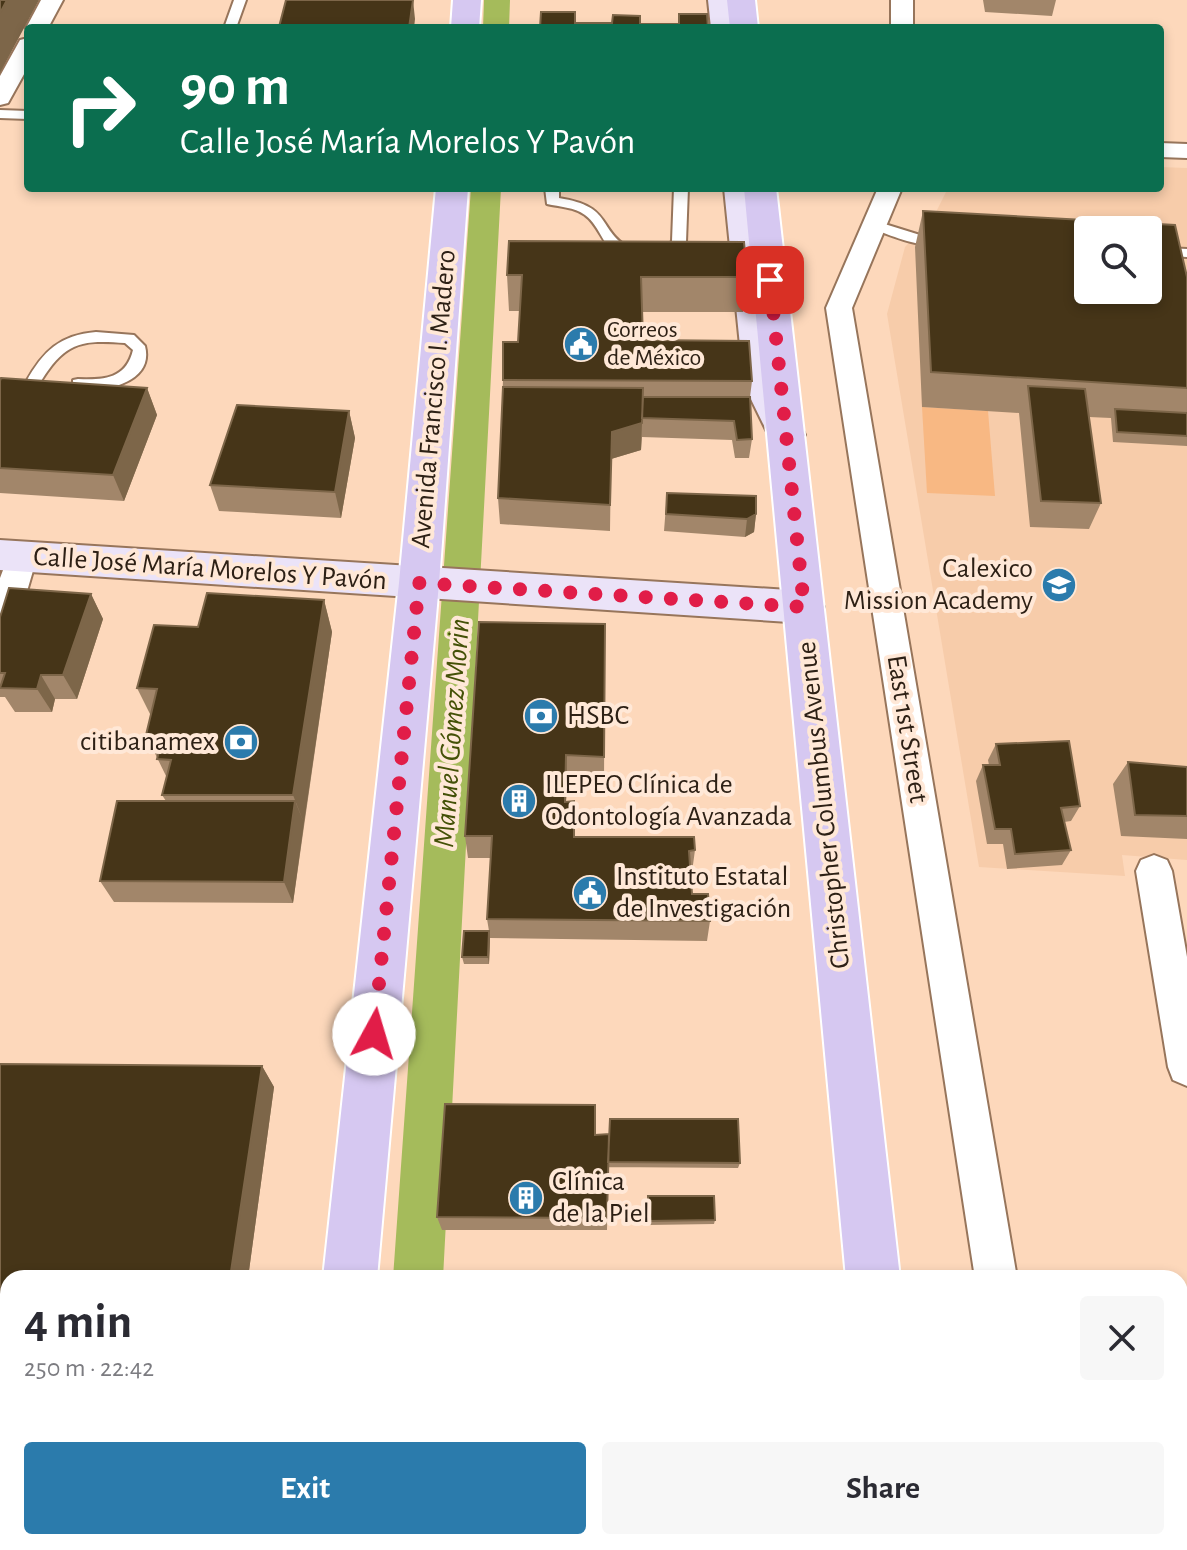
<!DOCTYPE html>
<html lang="en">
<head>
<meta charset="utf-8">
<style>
	:root { --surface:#fff; --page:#f7f7f7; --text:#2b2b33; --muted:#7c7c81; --accent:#2b7bac }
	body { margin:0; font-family:"Alegreya Sans",sans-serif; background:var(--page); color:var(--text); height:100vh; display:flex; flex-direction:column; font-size:30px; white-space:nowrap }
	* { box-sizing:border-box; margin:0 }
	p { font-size:26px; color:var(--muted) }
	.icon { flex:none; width:44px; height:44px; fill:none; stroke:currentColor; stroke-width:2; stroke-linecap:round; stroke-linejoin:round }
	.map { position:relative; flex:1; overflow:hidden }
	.drawer { position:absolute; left:0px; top:1270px; width:1188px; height:280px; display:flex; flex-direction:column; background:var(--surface); border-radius:24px 24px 0 0; box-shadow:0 4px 12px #0003 }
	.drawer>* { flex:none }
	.hud { position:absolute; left:24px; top:24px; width:1140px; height:168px; border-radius:8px; box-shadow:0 4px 12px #0003; background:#0b6e4f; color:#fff; overflow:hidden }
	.fabs { position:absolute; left:1074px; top:216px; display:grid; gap:16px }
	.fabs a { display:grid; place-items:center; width:88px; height:88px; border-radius:8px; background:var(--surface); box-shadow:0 4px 12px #0003; font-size:40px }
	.pin { position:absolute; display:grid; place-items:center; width:68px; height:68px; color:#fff; margin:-34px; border-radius:16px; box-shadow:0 4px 12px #0006 }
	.me { position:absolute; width:88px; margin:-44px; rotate:6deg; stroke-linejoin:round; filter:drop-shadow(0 0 6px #0008) }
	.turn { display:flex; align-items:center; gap:28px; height:168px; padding:0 24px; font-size:36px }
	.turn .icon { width:104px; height:104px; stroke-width:2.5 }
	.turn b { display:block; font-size:56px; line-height:68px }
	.round { display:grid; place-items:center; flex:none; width:84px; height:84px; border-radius:8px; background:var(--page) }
	.overview { display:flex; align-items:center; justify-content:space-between; height:136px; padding:0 24px }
	h1 { font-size:48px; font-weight:700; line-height:60px }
	.primary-button { display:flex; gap:16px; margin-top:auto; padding:16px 24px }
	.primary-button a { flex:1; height:92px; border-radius:8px; background:var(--accent); color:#fff; font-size:32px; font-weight:700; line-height:92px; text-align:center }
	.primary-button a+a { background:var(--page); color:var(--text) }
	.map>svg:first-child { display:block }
	.built { fill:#f7ccaa; fill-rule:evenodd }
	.green { fill:#f8b883 }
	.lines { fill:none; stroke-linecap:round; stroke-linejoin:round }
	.canal { fill:#a5bb5b; fill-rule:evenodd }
	.lane-casing { stroke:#97755b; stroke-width:4 }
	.street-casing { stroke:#97755b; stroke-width:4 }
	.secondary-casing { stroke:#97755b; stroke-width:4 }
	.primary-casing { stroke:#fff; stroke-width:4 }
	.lane { fill:#fff; fill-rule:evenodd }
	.street { fill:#fff; fill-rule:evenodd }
	.secondary { fill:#ebe3f8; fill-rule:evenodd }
	.primary { fill:#d6c8f1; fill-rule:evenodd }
	.wall { fill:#a2866a }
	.shaded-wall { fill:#7d6649 }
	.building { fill:#463518; stroke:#7d6649; stroke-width:2; fill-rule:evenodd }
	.route { stroke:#e11d48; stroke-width:14; stroke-dasharray:0 25.2 }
	.labels { text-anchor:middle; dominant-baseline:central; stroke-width:8; stroke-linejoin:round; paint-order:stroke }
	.far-poi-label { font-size:24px; fill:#2d2015; stroke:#ffe8d7; text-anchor:start }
	.street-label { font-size:28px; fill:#2d2015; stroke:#ffe8d7 }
	.poi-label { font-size:28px; fill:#2d2015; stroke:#ffe8d7; text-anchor:start }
	.water-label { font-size:30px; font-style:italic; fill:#445107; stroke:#ffe8d7 }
</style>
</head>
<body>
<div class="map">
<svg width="1187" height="1550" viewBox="0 0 1187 1550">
	<rect width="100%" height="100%" fill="#fdd8bb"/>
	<path class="built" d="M1160 167 1187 168V860L1122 855 1125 876 979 867 887 314 905 247 934 216 948 188H1160ZM1088 230H1148V290H1088Z"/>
	<path class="green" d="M922 407 988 411 995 496 927 493Z"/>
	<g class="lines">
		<path class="canal" d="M484 0H510L509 28H483Z
			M471 188H501L443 1278H393Z
			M375 1542H429L428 1550H374Z"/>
		<g class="lane-casing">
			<path id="lane" d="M234 0H246L236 28H224Z
				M0 110 28 111V119L0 118Z
				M545 188H559V198C615 207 595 229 632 250V256C604 260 603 227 585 215 574 207 560 207 547 204Z
				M674 188H688L686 242 669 260 664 261 657 257 672 241Z
				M875 221 920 235 942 236 949 240C930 254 891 235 870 228V222Z
				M1148 247 1187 249V257L1148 255Z
				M96 332 134 335 145 346C155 384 100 394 73 388V380L78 379C104 380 126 379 133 350L125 343C78 339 63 344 38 386H28L26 382C43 351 60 335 96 332Z
				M518 1542H542V1550H518Z"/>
		</g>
		<g class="street-casing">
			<path id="street" d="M41 0H63L48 28H28V31L26 28Z
				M891 0H913V28H891Z
				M28 38V67L8 103 0 105V76L20 40Z
				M1160 143 1187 144V158L1160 157Z
				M878 188H902L852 308 1017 1278H975L826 308Z
				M22 545 33 549 37 557 16 629 11 638 0 642V578L11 549Z
				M1154 855 1167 860 1172 871 1187 957V1086L1173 1080 1168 1067 1136 871 1141 860Z
				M1180 1334 1187 1335V1379L1180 1378Z
				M1014 1542H1060L1061 1550H1015Z"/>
		</g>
		<g class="secondary-casing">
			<path id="secondary" d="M708 0H736L739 28H711Z
				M724 188H756L780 385 805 435 799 444 786 448 773 444 744 385Z
				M0 540 804 591 818 596 824 607 818 618 804 623 0 570Z"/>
		</g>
		<g class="primary-casing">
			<path id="primary" d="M453 0H481L479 28H451Z
				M727 0H755L758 28H730Z
				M436 188H468L439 583 377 1278H323L399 583Z
				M744 188H776L900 1278H846Z
				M294 1542H354L353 1550H293Z
				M868 1542H928L929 1550H869Z"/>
		</g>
		<use href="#lane" class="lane"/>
		<use href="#street" class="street"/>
		<use href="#secondary" class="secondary"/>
		<use href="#primary" class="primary"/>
	</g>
	<path class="wall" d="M983 0H1056L1052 16 985 12Z
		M923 211 1187 277V446L1113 442 1111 418 1089 417 1101 503 1089 529 1030 527 1019 413 922 407 915 247Z
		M507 275 747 277 743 312H642L643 340 752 381 750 397 752 439 749 458H735L732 440 642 437 641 450 611 459 610 531 500 524 498 498 503 380 518 342 520 311H509Z
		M0 381 147 388 157 415 124 501 0 493Z
		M349 411 355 438 341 518 219 511 210 485Z
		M667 493 756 514 754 532 745 537 664 531Z
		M91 594 103 619 77 699H55L52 712H15L5 697H0V617Z
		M324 600 332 632 293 903 114 902 100 881 166 801 162 795 167 778 146 735 151 716 137 688 198 627Z
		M605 624 604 779 567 778 566 802 574 837 695 850 692 872H690L692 894 710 921 707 941 490 938 489 964H464L462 957 489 931 487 919 491 858H468L465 836Z
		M996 744 1080 806 1071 821 1064 822 1071 850 1062 865 1007 869 1003 844H987L976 781 983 765H989L988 760Z
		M1128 762 1187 767V839L1121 836 1113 784Z
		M0 1064 262 1066 274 1087 248 1278H8V1306L0 1305Z
		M610 1119 740 1163 738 1168 608 1167Z
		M609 1134 607 1230H442L437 1217 595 1135Z
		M648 1196 715 1220 714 1224 648 1225Z"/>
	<path class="shaded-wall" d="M7 0H39L0 73V13Z
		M413 0 415 19 414 28H409Z
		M147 388 157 415 124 501 113 475Z
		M349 411 355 438 341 518 335 492Z
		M642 423 641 450 611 459 612 432Z
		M756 514 754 532 745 537 747 519Z
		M91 594 103 619 77 699 63 675Z
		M324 600 332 632 304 823 293 795Z
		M41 675 55 699 52 712 37 689Z
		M566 755 567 778 565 824V802Z
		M295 801 304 823 293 903 284 882Z
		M489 931 490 938 489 964 488 957Z
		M262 1066 274 1087 248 1278H230Z
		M181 1542H200L199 1550H180Z"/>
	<path class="building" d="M0 0H7L0 13Z
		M286 0H413L409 28 279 27Z
		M541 12H575V23H612L613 15 640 16V24H679V14H707L708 28H540Z
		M923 211 1175 225 1187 277V388L931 372ZM1088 230H1148V290H1088Z
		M509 241 744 242 747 277H641L643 340 749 341 752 381 503 380V342H518L522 275H507Z
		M1 378 147 388 113 475 0 468V381Z
		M1028 386 1085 389 1101 503 1041 501Z
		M503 387 643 388 642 423 612 432 610 505 498 498Z
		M643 397H750L752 439 737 440 734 421 642 418Z
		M237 405 349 411 335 492 210 485Z
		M1115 409 1187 413V436L1117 432Z
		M667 493 756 496V514L747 519 666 514Z
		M9 588 91 594 63 675H41L37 689 0 688 5 673H0V617Z
		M207 593 324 600 293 795H162L171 760 157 759 163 736 146 735 157 689 137 688 154 625 198 627Z
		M479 622 605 624 604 757 566 755 565 802 574 801V837H694L695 850 689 851 692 894H708L710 921 487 919 492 836H465Z
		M1069 741 1080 806 1061 808 1071 850 1015 854 1011 829H995L983 765H1000L996 744Z
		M1128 762 1187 767V816L1135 815Z
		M117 801H295L284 882 100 881Z
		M464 931H489L488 957H462Z
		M0 1064 262 1066 230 1278H8V1292H0Z
		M445 1104 595 1105V1135L609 1134 607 1218 437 1217Z
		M610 1119H738L740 1163 608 1162Z
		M648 1196H714L715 1220 649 1221Z
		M0 1472H8V1542H181L180 1550H0Z
		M632 1542H839V1550H632Z"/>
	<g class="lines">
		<path class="route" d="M374 1034 419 583 804 607 770 280"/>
	</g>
	<defs>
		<g id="civic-disc" transform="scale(1.8)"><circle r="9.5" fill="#2b7bac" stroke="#ffe8d7"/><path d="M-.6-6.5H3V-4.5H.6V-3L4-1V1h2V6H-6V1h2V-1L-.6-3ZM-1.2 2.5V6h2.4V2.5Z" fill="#fff"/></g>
		<g id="school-disc" transform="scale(1.8)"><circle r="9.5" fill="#2b7bac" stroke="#ffe8d7"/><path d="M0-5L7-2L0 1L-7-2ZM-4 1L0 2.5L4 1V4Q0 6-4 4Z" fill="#fff"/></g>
		<g id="bank-disc" transform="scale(1.8)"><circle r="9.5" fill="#2b7bac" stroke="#ffe8d7"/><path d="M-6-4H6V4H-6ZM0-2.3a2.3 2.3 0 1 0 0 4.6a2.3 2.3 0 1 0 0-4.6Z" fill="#fff"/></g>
		<g id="building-disc" transform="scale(1.8)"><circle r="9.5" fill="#2b7bac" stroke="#ffe8d7"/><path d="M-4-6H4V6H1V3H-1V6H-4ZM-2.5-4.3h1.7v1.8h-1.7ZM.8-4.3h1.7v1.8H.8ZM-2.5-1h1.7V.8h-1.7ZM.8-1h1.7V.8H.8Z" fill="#fff"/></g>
	</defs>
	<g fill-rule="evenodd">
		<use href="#civic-disc" x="581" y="344"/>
		<use href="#school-disc" x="1059" y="585"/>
		<use href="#bank-disc" x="541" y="716"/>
		<use href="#bank-disc" x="241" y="742"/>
		<use href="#building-disc" x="519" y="801"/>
		<use href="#civic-disc" x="590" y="893"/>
		<use href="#building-disc" x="526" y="1198"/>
	</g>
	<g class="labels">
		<g class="far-poi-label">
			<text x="607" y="330">Correos<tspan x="607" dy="28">de México</tspan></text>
		</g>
		<g class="street-label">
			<text transform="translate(434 399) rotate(-85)">Avenida Francisco I. Madero</text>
			<text transform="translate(210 569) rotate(4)">Calle José María Morelos Y Pavón</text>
			<text transform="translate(907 729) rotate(81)">East 1st Street</text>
			<text transform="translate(824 805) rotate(-96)">Christopher Columbus Avenue</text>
		</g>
		<g class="poi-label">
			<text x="1033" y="569" text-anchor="end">Calexico<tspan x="1033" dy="32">Mission Academy</tspan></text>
			<text x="567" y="716">HSBC</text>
			<text x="215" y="742" text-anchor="end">citibanamex</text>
			<text x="545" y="785">ILEPEO Clínica de<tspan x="545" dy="32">Odontología Avanzada</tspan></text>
			<text x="616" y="877">Instituto Estatal<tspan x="616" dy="32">de Investigación</tspan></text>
			<text x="552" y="1182">Clínica<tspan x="552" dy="32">de la Piel</tspan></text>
		</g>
		<g class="water-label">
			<text transform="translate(452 733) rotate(-86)">Manuel Gómez Morin</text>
		</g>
	</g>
</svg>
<div class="fabs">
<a><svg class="icon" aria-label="search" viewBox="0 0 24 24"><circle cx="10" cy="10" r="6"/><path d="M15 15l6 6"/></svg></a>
</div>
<div class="pin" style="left:770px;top:280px;background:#d93025"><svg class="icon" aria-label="arrive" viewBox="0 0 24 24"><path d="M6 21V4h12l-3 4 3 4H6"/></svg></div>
<svg class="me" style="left:374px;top:1034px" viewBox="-20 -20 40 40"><circle r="19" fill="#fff"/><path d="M0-13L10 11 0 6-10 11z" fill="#e11d48"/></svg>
<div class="hud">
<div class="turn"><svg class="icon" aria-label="right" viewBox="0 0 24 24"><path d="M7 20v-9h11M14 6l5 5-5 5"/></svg><div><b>90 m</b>Calle José María Morelos Y Pavón</div></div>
</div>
<section class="drawer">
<div class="overview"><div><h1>4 min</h1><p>250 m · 22:42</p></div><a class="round"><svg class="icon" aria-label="close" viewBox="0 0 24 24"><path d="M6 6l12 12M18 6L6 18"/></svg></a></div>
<div class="primary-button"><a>Exit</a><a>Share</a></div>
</section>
</div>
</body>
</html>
